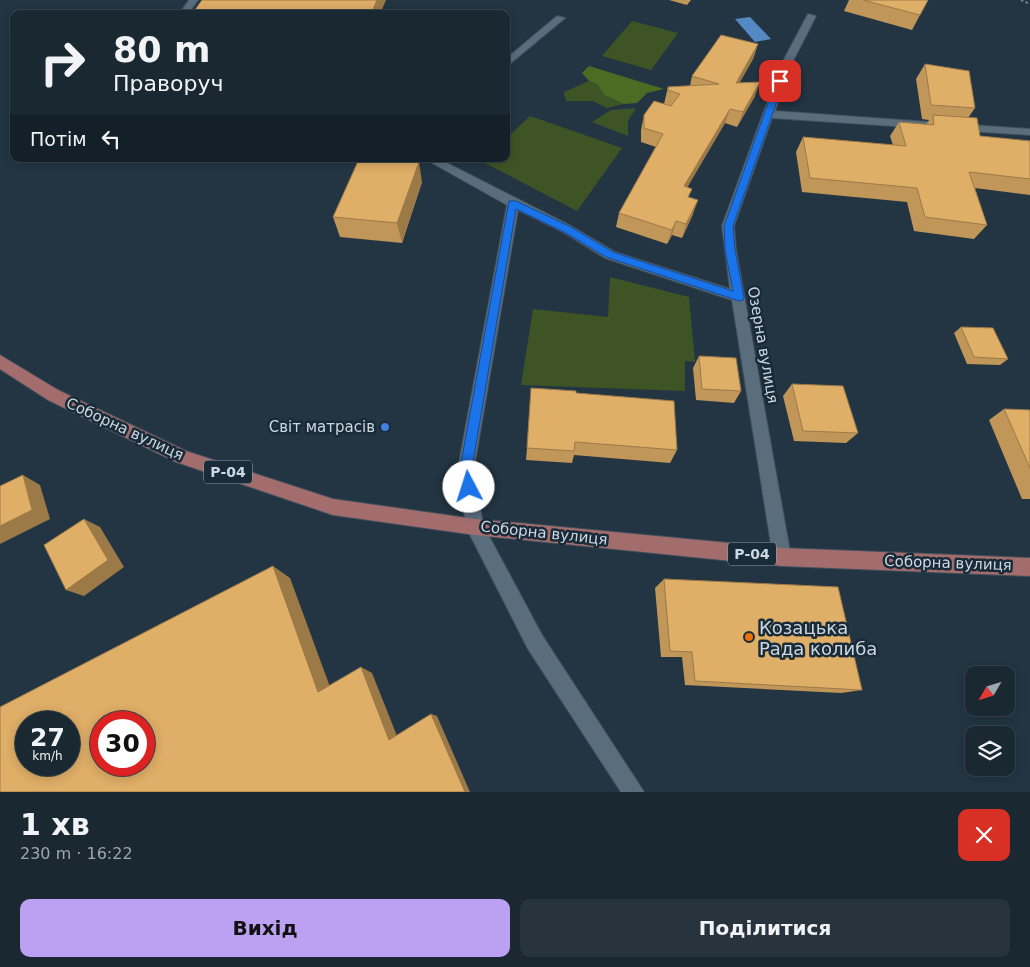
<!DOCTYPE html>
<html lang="uk">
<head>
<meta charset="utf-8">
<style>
	:root { --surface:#1a2832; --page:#27343e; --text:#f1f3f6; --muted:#9fa6ac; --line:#38444d; --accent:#bca0f2 }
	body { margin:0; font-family:"DejaVu Sans",sans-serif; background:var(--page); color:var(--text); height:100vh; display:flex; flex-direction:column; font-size:19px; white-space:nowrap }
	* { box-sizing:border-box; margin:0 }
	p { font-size:16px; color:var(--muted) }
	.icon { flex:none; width:28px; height:28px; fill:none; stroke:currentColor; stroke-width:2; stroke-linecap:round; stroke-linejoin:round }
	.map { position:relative; height:792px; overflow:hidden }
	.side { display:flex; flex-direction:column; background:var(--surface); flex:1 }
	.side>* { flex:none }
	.hud { position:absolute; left:10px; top:10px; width:500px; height:152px; border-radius:10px; box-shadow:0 2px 12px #0003,0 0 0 1px var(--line); background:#1a2832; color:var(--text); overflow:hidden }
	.needle { width:32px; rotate:231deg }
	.buttons { position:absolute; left:965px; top:666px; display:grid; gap:10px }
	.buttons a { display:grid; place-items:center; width:50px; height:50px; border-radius:10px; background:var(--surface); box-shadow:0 2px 12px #0003,0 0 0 1px var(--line); font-size:25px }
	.speed { position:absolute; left:15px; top:711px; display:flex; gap:10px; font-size:25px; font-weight:700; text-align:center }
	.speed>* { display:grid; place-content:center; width:65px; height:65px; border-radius:50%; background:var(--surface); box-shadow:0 2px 12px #0003,0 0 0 1px var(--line); line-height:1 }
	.speed small { font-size:12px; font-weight:400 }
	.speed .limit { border:8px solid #d22; background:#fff; color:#111 }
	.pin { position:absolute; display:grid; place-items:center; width:42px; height:42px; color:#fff; margin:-21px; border-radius:10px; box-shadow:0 2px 8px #0006 }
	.me { position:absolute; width:55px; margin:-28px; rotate:355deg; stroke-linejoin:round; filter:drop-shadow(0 0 4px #0008) }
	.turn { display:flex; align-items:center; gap:18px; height:105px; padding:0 20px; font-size:22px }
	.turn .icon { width:65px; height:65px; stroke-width:2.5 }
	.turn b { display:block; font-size:35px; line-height:42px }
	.then { display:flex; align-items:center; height:48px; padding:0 20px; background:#0003; gap:10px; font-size:19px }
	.round { display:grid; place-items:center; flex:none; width:52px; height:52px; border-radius:10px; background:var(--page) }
	.summary { display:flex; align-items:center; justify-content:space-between; height:85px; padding:0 20px }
	h1 { font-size:30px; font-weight:700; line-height:38px }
	.primary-button { display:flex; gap:10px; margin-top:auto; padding:10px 20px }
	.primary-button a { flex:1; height:58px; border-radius:10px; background:var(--accent); color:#111; font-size:20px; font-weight:700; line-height:58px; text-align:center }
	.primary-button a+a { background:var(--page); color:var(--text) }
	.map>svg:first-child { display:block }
	.green { fill:#3f5424 }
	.forest { fill:#4c6b23 }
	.water { fill:#5589c3 }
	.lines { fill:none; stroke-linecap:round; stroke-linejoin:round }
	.minor-casing { stroke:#41505c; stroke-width:2 }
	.major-casing { stroke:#41505c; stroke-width:2 }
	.path { stroke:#72808c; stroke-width:2; stroke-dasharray:2.5 2.5; stroke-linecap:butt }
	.minor { fill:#5a6d7d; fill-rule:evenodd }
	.major { fill:#a46d6d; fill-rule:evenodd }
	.wall { fill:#c09659 }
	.shaded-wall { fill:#9c7a48 }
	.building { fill:#dfae67; stroke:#9c7a48; fill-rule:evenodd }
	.route { fill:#1a73e8; stroke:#114b97 }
	.shop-dot { fill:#3f7fe0; stroke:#192b38; stroke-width:2 }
	.food-dot { fill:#e8710a; stroke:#192b38; stroke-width:2 }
	.labels { text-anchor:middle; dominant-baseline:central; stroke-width:5; stroke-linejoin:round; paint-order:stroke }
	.shield { fill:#192b38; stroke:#97a3ae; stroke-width:1 }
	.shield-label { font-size:14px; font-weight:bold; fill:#cdd7e0 }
	.street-label { font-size:15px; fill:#cdd7e0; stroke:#192b38 }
	.poi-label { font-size:15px; fill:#cdd7e0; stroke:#192b38; text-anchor:end }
	.near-poi-label { font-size:18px; fill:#cdd7e0; stroke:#192b38; text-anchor:start }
</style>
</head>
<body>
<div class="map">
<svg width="1030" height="792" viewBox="0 0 1030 792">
	<rect width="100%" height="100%" fill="#233543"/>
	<path class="green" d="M632 21 678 33 651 70 602 56Z
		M589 81 597 84 604 95 624 104 607 108 593 101H566L564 92Z
		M636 108 628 121V136L592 122 611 110Z
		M530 116 622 148 577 211 483 162 486 159H506V139Z
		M610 277 689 297 695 362 685 361V391L521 385 533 309 608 317Z"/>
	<path class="forest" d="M589 66 664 89 647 93 637 103 624 104 604 95 597 84 589 81 582 73Z"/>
	<path class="water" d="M750 17 771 39 755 42 735 19Z"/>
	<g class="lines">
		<g class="minor-casing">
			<path id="minor" d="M189 0H198L188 14H179Z
				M808 14 816 16 791 65 775 111 1030 129V135L772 118 734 226 736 250 791 557 788 563 782 566 776 563 773 557 732 300 605 258 563 232 518 210 474 468 483 525 542 635 644 792H621L528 649 466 527 458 468 507 205 425 159H439L571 226 615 252 730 289 722 226 781 65Z
				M557 16 565 18 506 67V59Z"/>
		</g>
		<g class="major-casing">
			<path id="major" d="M0 355 58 390 186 451 333 499 475 519 782 548 1030 558V576L782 566 475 535 333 515 176 462 48 400 0 369Z"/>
		</g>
		<path class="path" d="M1021 0 1030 4"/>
		<use href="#minor" class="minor"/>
		<use href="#major" class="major"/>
	</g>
	<path class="wall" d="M669 0H691L687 5Z
		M849 0H928L912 30 844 11Z
		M758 44 753 59 739 83 755 96 737 127 725 123 687 187 693 214 682 238 672 235 667 244 616 227 619 213 656 147 641 142V130L644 115 664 104 668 87 690 86 692 76Z
		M925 64 975 108 968 118 980 136 1030 141V195L975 188 987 225 974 239 914 231 907 202 802 192 796 152 803 137 893 145 890 136 899 122 926 125 929 120 922 119 916 79Z
		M422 182 402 243 340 237 333 217Z
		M961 327 1008 359 1000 365 967 364 954 333Z
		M699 356 741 391 734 403 696 400 693 368Z
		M792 384 858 433 846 443 794 441 783 396Z
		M576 393 677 450 670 463 574 455 572 463 526 460 527 448Z
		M1004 409 1030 410V499H1022L989 420Z
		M664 579 862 690 841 693 685 685 682 657H661L655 588Z"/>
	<path class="shaded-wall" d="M377 0H386L380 14H371Z
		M758 44 753 59 731 98 736 83Z
		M760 82 755 96 737 127 743 112Z
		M730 109 725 123 680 200 684 186Z
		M508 110V125L506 126V111Z
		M419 162 422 182 402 243 397 223Z
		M698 200 693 214 682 238 686 224Z
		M676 221 672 235 667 244 672 230Z
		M23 475 40 485 50 519 0 544V526Z
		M84 519 100 527 124 567 84 596 66 590Z
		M273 566 290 578 333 695 318 692Z
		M361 667 372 673 399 741 389 740Z
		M431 714 437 716 470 792H465Z"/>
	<path class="building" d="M202 0H377L371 14H192Z
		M863 0H928L920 15Z
		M721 35 758 44 736 83 760 82 743 112 730 109 684 186 692 189 688 197 698 200 686 224 676 221 672 230 619 213 663 134 644 128V115L654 101 671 106 680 94 668 90V87L719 84 692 76Z
		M925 64 969 71 975 108 931 105Z
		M933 115 977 118 980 136 1030 141V179L969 172 987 225 925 217 917 188 810 178 803 137 906 146 899 122 934 125Z
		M359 159H390L419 162 397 223 333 217Z
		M961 327 993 328 1008 359 974 357Z
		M699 356 736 358 741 391 702 389Z
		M792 384 843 386 858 433 803 431Z
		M531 388 576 391V393L674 401 677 450 575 442 574 451 527 448Z
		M1004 409 1030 410V468Z
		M23 475 32 510 0 526V486Z
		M84 519 108 560 66 590 44 545Z
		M273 566 318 692 361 667 389 740 431 714 465 792H0V707ZM26 722H69V765H26ZM101 722H144V765H101Z
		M664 579 838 587 862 690 695 681 692 652 670 651Z"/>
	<path class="route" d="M780 79 784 81 733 226 735 250 744 297 743 300 739 301 606 257 564 232 516 209 472 468 475 487 473 492H465L460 468 509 201H516L571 227 613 252 733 291 725 250 724 226 776 81Z"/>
	<circle class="shop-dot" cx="385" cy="427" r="5"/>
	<circle class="food-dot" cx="749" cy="637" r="5"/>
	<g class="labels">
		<g class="shield">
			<rect x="204" y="460.5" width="48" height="23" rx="4"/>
			<rect x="728" y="542.5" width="48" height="23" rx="4"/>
		</g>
		<g class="shield-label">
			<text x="228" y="472">Р-04</text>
			<text x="752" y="554">Р-04</text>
		</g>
		<g class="street-label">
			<text transform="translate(763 345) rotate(80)">Озерна вулиця</text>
			<text transform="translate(125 429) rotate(25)">Соборна вулиця</text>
			<text transform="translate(544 533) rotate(6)">Соборна вулиця</text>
			<text transform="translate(948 563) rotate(2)">Соборна вулиця</text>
		</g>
		<g class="poi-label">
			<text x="375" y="427">Світ матрасів</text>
		</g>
		<g class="near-poi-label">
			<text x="759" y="627">Козацька<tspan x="759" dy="21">Рада колиба</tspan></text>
		</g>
	</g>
</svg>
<div class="buttons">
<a><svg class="needle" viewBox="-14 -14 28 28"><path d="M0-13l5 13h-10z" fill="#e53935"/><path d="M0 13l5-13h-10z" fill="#9fa6ac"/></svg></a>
<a><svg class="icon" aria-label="layers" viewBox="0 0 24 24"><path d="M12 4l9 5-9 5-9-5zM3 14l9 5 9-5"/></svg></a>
</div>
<div class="speed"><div>27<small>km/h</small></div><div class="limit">30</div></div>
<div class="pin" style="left:780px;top:81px;background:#d93025"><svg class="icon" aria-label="arrive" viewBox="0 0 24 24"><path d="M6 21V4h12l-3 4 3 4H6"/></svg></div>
<svg class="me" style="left:469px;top:487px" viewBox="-20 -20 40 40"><circle r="19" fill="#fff"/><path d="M0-13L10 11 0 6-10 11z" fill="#1a73e8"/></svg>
<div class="hud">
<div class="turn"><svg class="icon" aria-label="right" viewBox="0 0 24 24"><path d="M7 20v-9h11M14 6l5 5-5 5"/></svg><div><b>80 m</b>Праворуч</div></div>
<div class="then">Потім<svg class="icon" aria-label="left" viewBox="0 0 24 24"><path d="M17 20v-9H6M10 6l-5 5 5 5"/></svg></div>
</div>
</div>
<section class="side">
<div class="summary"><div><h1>1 хв</h1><p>230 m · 16:22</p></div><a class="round" style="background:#d93025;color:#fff"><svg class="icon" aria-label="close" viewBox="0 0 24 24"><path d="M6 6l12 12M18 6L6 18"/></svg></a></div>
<div class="primary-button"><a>Вихід</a><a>Поділитися</a></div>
</section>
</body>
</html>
